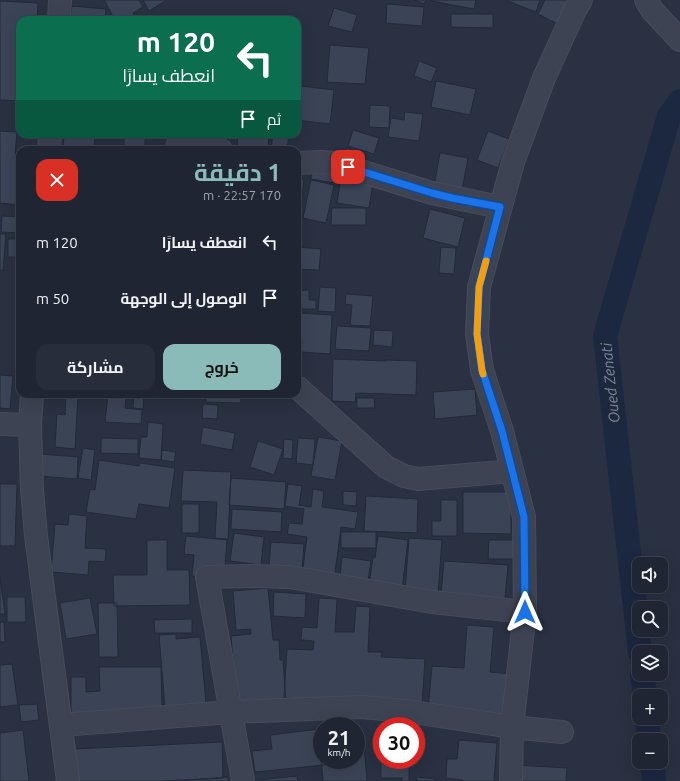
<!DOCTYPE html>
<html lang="ar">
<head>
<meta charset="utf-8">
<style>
	:root { --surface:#1f2532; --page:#272d3a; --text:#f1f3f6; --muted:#a1a5ac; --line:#3c424d; --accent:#8bbbb9 }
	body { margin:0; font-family:Ubuntu,Cairo,sans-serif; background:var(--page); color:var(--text); direction:rtl; height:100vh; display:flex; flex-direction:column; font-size:15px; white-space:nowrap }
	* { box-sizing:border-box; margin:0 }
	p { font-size:13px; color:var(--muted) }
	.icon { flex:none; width:22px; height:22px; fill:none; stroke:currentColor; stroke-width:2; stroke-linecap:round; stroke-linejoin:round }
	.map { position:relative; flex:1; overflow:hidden; direction:ltr }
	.side { position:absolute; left:16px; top:146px; width:285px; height:252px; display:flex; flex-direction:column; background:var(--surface); border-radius:12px; box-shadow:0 4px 16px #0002,0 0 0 1px var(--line); direction:rtl }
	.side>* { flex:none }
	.hud { position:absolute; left:16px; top:16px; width:285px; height:122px; border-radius:12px; box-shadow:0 4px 16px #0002,0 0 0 1px var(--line); direction:rtl; background:#0b6e4f; color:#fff; overflow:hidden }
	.tools { position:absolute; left:632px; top:557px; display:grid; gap:8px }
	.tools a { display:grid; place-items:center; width:36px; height:36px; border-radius:8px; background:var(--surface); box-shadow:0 4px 16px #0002,0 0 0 1px var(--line); font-size:20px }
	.speed { position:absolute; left:313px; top:717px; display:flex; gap:8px; font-size:20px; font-weight:700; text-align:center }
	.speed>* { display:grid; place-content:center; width:52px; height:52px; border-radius:50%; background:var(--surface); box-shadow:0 4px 16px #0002,0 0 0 1px var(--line); line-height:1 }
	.speed small { font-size:10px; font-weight:400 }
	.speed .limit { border:6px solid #d22; background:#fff; color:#111 }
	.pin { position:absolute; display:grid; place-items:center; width:34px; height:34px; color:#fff; margin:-17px; border-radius:8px; box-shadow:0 2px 6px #0006 }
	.me { position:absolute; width:44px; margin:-22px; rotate:0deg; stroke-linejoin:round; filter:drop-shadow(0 0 3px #0008) }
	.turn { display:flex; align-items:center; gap:14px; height:84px; padding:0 20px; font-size:18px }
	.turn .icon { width:52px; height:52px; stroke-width:2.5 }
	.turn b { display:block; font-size:28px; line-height:34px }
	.then { display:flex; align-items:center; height:38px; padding:0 20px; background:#0003; gap:8px; font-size:15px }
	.round { display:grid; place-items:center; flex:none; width:42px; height:42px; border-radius:12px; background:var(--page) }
	.summary { display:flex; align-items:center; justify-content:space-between; height:68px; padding:0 20px }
	h1 { font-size:24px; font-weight:700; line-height:30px; color:var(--accent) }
	.action { display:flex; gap:8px; margin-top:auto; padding:8px 20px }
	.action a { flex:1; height:46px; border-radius:12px; background:var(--accent); color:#111; font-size:16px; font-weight:700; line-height:46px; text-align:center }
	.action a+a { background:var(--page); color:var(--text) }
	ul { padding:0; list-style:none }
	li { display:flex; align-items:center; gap:12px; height:56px; padding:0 20px }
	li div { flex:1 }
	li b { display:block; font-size:15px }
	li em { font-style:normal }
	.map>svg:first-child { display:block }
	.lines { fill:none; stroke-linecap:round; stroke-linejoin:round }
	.canal { stroke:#1c2740; stroke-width:24 }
	.building { fill:#3b4457; stroke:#232a39 }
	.minor-casing { stroke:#464c5b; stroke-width:24 }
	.minor { stroke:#3d4352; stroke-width:22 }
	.route-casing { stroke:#114b97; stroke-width:10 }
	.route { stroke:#1a73e8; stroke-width:7 }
	.slow { stroke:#f59e0b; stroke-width:7 }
	.labels { text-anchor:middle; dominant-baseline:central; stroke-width:4; stroke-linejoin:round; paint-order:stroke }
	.water-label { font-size:15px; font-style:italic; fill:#7586a8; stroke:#212837 }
</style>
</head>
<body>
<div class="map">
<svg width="680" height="781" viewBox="0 0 680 781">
	<rect width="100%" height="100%" fill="#293142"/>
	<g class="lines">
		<path class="canal" d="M640 652 605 336 669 116 680 101
			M642 674 645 696
			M647 718 649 740
			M652 762 654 781"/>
	</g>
	<path class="building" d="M104 0H139L143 7 133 13 137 20H115Z
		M143 0H167L149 11Z
		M414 0H426L424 4Z
		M432 0H476L474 9 432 1Z
		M505 0H540L536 12Z
		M545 0H570L558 24 538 14Z
		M0 1 38 3 37 20H20V101L0 100Z
		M387 4 424 7 422 26 386 23Z
		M72 6 106 9 105 20H70Z
		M334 8 357 15 352 32 328 26Z
		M451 14H493V28L451 27Z
		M281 17 291 20H280Z
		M330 45 369 48 365 84 327 82Z
		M419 61 437 68 431 82 414 76Z
		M436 81 476 89 470 115 431 107Z
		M297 85H301V86L334 90 330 124 297 120Z
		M370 105 390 106 389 128 369 127Z
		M405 112 423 114 419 141 388 137 391 118 404 120Z
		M353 130 379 138 374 154 348 146Z
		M0 131 17 132 15 154 20 155V205L0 203Z
		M488 131 509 139 498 168 477 160Z
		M64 134H95L94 150H63Z
		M124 134H145V150H124Z
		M238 134H269L268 150H237Z
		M273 134H289L287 150H271Z
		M346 148 363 153 359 165 342 160Z
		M440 153 468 158 462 190 434 186Z
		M313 163 338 167 335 183 311 179Z
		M342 171 374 176 369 208 337 203Z
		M297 179H304L302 199H297Z
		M311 180 334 185 326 223 303 218Z
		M332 208H366V225H331Z
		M430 209 465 218 458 247 423 238Z
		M2 216 20 217V233L1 232Z
		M0 234H6L3 271 0 270Z
		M8 239H20V257H8Z
		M297 247 321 249 319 270 297 269Z
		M441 247 456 248 454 274 439 273Z
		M320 287 336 288 335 312 318 311Z
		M309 290V300H316V309H297V291Z
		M346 294 373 296 370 326 350 325 352 305 345 304Z
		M297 313 332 315 330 354 301 352 302 341H297Z
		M337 326 371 328 369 351 335 349Z
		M374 330 393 331 392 347 373 345Z
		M333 359 386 361V360L417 361 416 395 356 393 355 402 332 401Z
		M0 375 13 376 10 409 0 408Z
		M475 389 477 415 435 419 433 392Z
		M66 394H78L75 449 55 447 57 414 65 415Z
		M108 394H126L125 408 142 410 141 424 105 422Z
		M134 394H144L143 409 133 408Z
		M153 394H186V399H153Z
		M206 394H241V403L206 402Z
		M357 398H374L375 408H357Z
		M203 404 218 405 217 419 202 418Z
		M148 422 163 424 161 460 139 458 141 437H147Z
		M203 427 235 433 232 450 200 444Z
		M318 437 342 441 335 480 311 476Z
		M101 438 138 439V454L101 453Z
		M298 438 315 439 313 465 296 463Z
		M284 439 293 440 292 459 283 458Z
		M258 441 283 449 274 475 250 467Z
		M83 448 95 450 91 480 78 478Z
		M162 450 176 452 174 462 161 460Z
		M41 454 78 457 77 479 39 476Z
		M99 460 139 466 140 463 175 468 169 508 139 504 136 519 86 512 90 489 95 490Z
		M183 470 231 472 228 539 215 538 217 502 181 501Z
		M231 478 286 482 284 509 229 505Z
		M0 484H17L15 546H0Z
		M288 484 302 486 299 505 311 507 313 489 324 491 322 507 358 512 355 529 341 527 334 580 302 575 307 537 287 534 289 523 302 524 304 509 285 506Z
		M343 491 357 492 356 506 343 505Z
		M463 492H511V534L463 533Z
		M366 496 418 499 417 533 364 531Z
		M441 500H457V536H432V521H441Z
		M182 504H199V533H182Z
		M232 509 282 512 281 532 231 529Z
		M69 514 87 516 85 548 106 549 105 562 89 561 88 575 51 572 55 524 68 525Z
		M341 532H376V548H341Z
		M234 533 264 537 261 565 230 561Z
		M186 536 227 540 224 579 192 576 194 555 184 554Z
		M378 536 408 540 402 590 369 586 373 557 375 558Z
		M409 538 442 540 438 594 405 592Z
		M147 540H167V570H189L190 605 114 606 113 575H147Z
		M489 540H514V559H488Z
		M271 542 304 544 302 570 269 568Z
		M342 557 371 561 368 580 340 576Z
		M444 561 508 565 505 599 441 595Z
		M0 577 5 614H0Z
		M268 588 273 640H279L280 660H283L286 703 237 707 231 636 251 634V629L236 630 233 591Z
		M274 592 306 594 305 618 273 616Z
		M7 597H25L26 622H7Z
		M90 598 97 634 66 639 60 603Z
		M319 598 337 599 335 632H354L356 606 370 607 368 652H382L381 657 425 659 422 705 284 698 287 649 313 650 314 641 301 640 302 627 317 628Z
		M98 603H117L118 657H99Z
		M192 619V633H155L154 620Z
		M0 622H4L5 642H0Z
		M467 625 494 627 490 672 512 674 508 715 428 711 432 666 464 668Z
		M176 634V639L200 637 207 715 166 719 159 635Z
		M12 664 18 705 0 707V665Z
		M99 667H161L162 716 71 724V677H86V692L100 691Z
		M37 704 39 720 21 722 19 705Z
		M381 728H382V760H409V781H402V778H381Z
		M320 729 322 748V760H323L324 765 255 772 252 751 272 749 270 735Z
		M23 730 29 781H0V733Z
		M356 732H363L367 781H323L319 735 322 734V760H356Z
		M459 740 497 743 494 781H463V780L446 778 447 759H457Z
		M222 742 223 778 163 781H76L74 749Z
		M516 765 567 768 566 781H515Z
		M297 776 298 781H259V780Z
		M228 777V781H176Z
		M417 777 435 779V781H417Z"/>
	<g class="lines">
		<g class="minor-casing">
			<path id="minor" d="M646 0 652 10 680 40
				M59 20 60 0
				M194 134 221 150
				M49 150 50 134
				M176 150 182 134
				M297 163 321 162 334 163 432 193 500 207
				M297 387 386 467 404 476 418 479 512 471
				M32 394 30 425 32 489 36 536 68 781
				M0 424 30 425
				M61 725 231 712 362 707 406 711 512 727 562 732
				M243 781 207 577 250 576 290 577 432 602 525 612
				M511 781 512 727 525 612 524 517 502 431 482 370 477 334 479 287 513 162 544 78 575 10 581 0"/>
		</g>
		<use href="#minor" class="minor"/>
	</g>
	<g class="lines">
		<g class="route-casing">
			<path id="route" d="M348 167 432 193 452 198 500 207 479 287 477 334 482 370 502 431 524 517 525 612"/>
		</g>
		<use href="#route" class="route"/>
		<path class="slow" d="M483 374 482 370 477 334 479 287 486 261"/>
	</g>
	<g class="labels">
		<g class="water-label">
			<text transform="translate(610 383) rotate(-96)">Oued Zenati</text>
		</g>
	</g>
</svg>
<div class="tools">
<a><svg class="icon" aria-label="sound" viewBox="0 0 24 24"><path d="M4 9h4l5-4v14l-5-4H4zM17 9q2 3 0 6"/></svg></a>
<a><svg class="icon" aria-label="search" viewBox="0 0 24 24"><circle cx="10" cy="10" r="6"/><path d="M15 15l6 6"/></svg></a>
<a><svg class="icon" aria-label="layers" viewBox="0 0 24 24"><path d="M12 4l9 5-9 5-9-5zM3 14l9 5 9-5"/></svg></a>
<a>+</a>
<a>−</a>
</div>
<div class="speed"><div>21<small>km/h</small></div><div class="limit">30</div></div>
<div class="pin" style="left:348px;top:167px;background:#d93025"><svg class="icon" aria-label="arrive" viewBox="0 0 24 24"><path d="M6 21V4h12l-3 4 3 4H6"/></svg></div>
<svg class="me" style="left:525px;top:612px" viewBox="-20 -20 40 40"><path d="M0-17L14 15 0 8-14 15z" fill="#1a73e8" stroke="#fff" stroke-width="4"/></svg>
<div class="hud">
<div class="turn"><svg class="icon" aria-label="left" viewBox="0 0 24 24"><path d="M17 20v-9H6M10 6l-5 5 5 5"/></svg><div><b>120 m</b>انعطف يسارًا</div></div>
<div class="then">ثم<svg class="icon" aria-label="arrive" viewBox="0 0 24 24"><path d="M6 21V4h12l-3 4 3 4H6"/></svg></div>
</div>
<section class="side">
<div class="summary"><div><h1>1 دقيقة</h1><p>170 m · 22:57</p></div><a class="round" style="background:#d93025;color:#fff"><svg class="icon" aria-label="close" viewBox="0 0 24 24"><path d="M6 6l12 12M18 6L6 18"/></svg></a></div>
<ul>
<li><svg class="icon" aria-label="left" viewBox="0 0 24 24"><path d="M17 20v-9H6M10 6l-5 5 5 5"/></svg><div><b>انعطف يسارًا</b></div><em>120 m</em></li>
<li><svg class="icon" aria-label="arrive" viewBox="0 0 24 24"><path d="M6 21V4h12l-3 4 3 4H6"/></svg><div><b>الوصول إلى الوجهة</b></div><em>50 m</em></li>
</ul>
<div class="action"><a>خروج</a><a>مشاركة</a></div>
</section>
</div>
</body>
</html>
